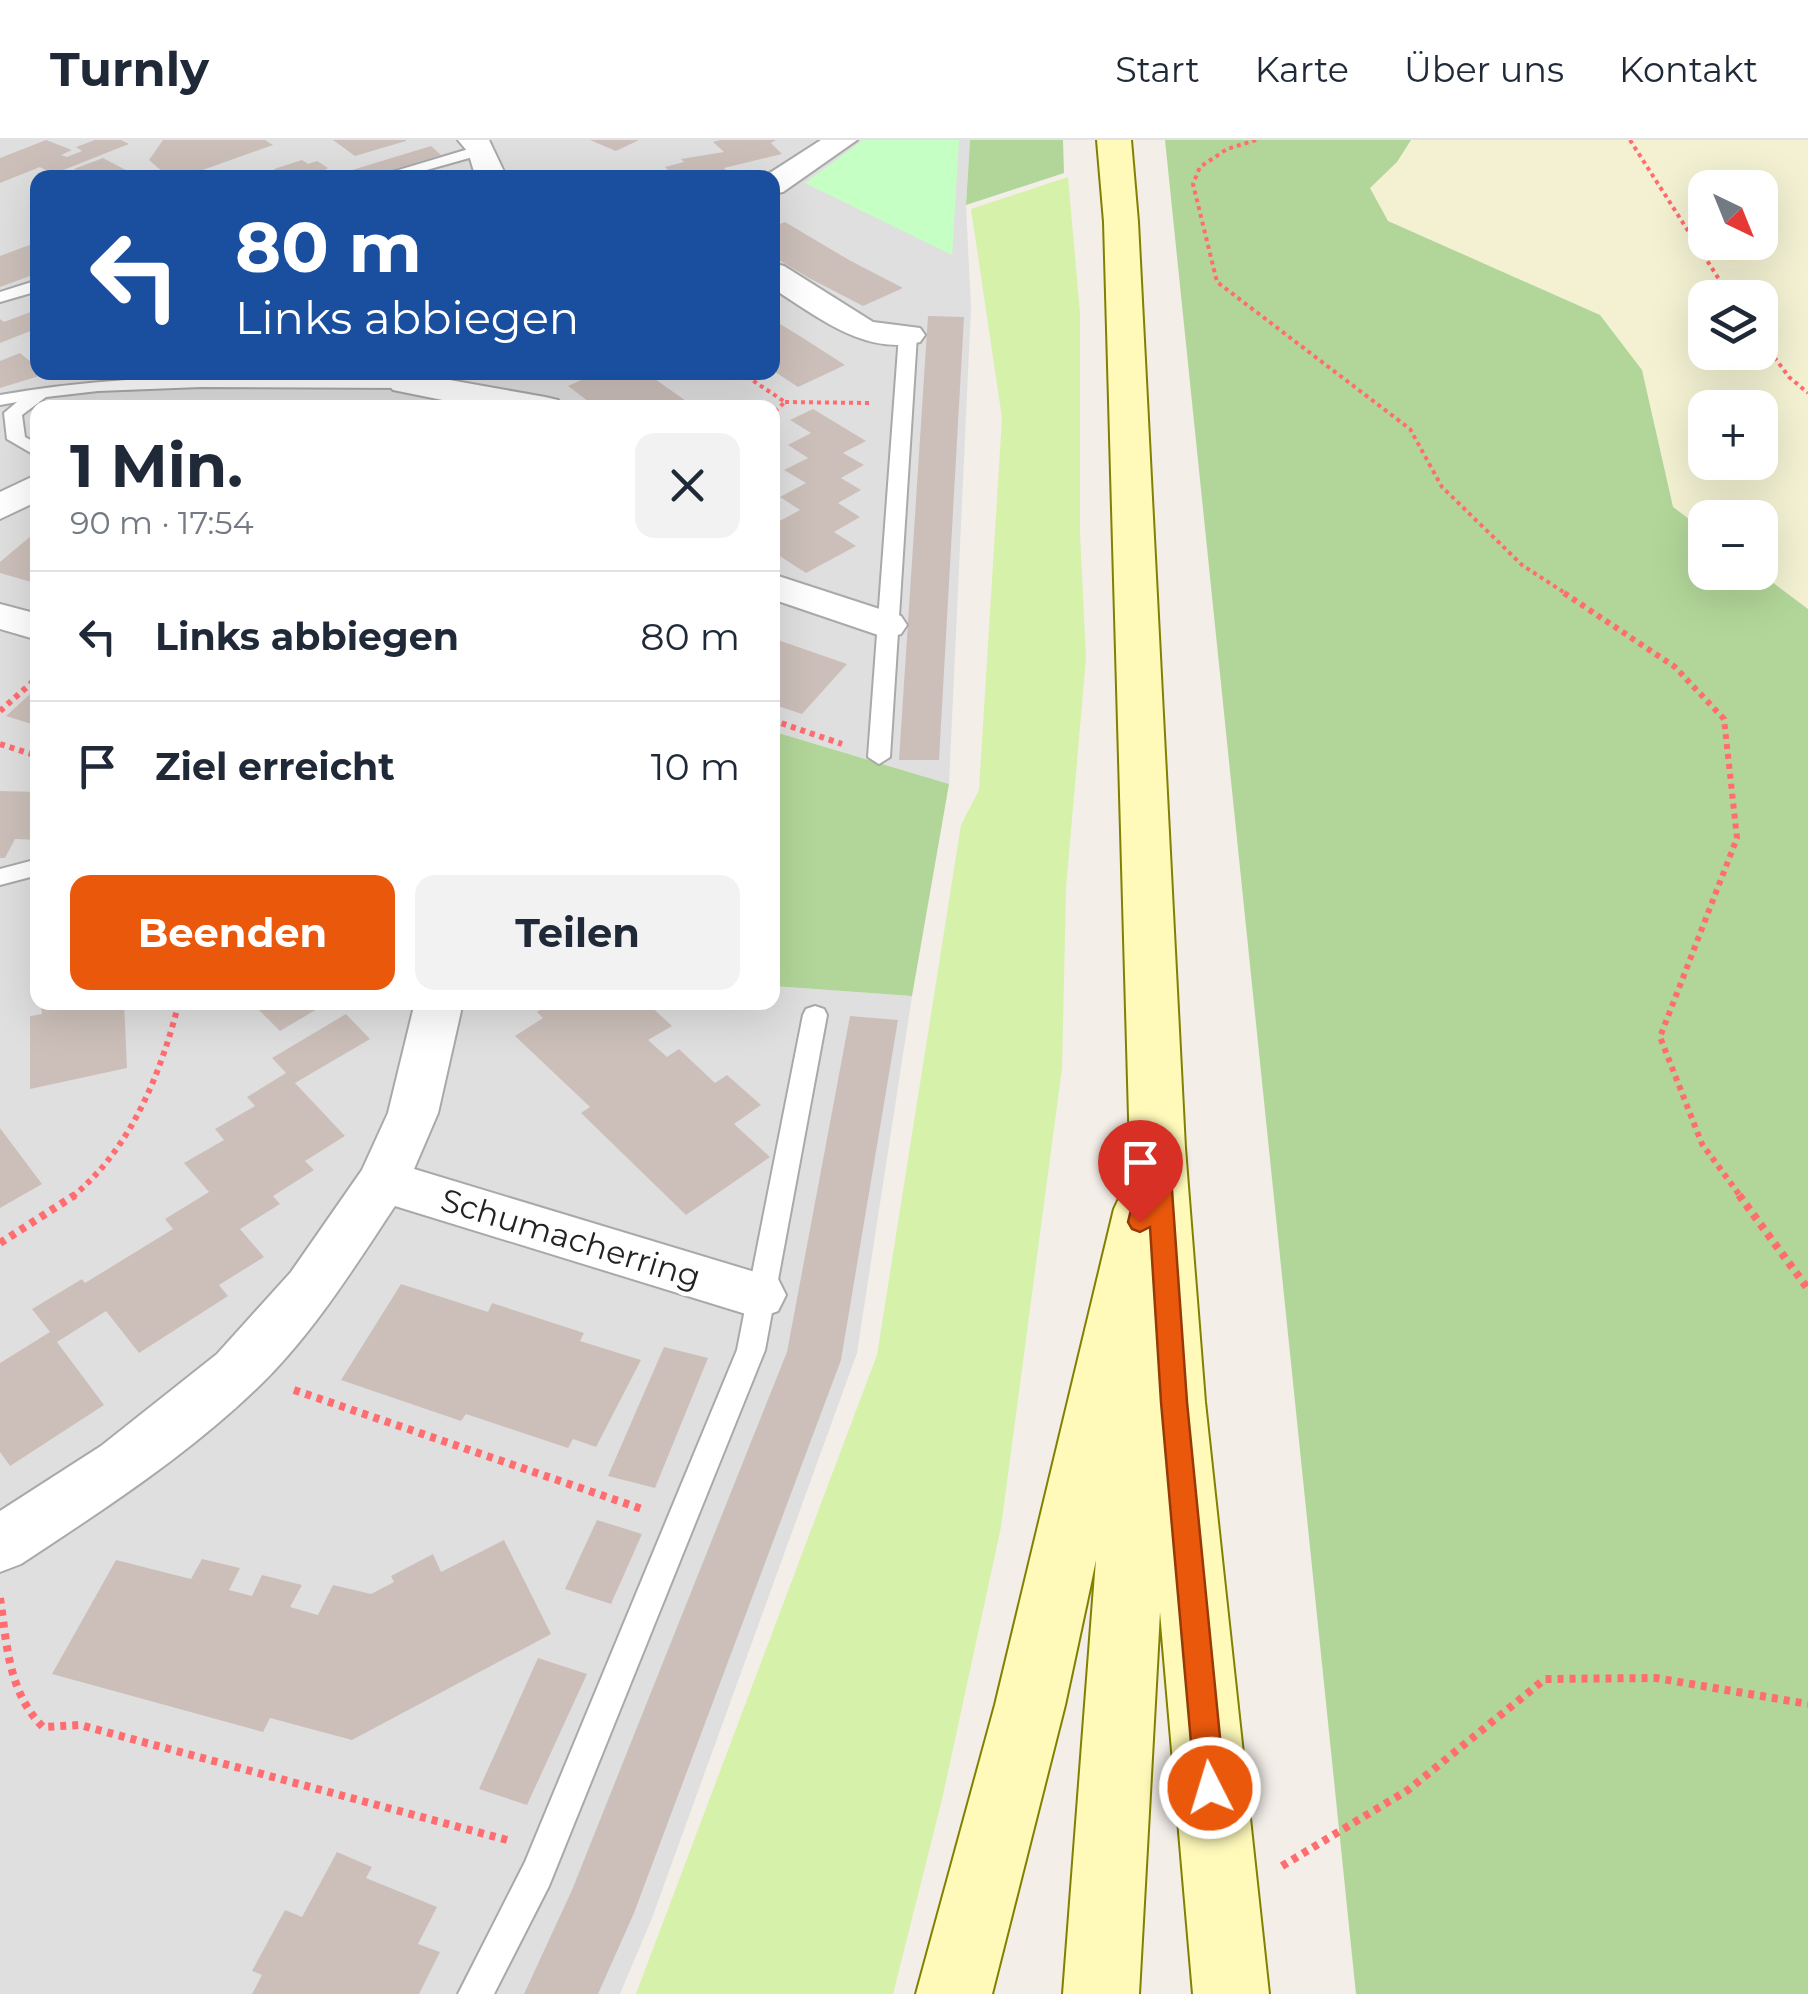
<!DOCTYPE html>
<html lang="de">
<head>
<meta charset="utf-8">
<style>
	:root { --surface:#fff; --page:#f2f2f3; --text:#1f2937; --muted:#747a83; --line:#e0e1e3; --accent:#ea580c }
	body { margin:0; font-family:Montserrat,sans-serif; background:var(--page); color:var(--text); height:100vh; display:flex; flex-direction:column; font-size:38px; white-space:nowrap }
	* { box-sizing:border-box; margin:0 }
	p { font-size:32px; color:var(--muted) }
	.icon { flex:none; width:55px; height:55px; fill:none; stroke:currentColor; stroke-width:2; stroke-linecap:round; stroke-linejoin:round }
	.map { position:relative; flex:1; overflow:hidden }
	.panel { position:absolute; left:30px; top:260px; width:750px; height:610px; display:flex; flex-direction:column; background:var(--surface); border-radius:20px; box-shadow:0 10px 40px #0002 }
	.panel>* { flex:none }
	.guide { position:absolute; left:30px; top:30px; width:750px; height:210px; border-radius:20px; box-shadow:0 10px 40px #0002; background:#1a4fa0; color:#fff; overflow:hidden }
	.needle { width:65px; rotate:137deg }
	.tools { position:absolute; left:1688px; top:30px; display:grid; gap:20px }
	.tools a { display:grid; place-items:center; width:90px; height:90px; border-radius:20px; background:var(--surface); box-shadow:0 10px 40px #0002; font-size:50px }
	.pin { position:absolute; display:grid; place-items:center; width:85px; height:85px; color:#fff; margin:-102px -42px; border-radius:50% 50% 50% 0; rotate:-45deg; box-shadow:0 0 10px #0007 }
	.pin .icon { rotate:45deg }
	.me { position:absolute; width:110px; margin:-55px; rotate:355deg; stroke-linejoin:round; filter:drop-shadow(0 0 8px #0008) }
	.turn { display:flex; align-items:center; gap:35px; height:210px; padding:0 40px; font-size:45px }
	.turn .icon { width:130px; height:130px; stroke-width:2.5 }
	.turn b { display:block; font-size:70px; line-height:85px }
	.round { display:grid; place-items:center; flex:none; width:105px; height:105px; border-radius:20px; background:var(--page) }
	.overview { display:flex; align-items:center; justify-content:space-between; height:170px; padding:0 40px }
	h1 { font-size:60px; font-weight:700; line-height:75px }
	.cta { display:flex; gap:20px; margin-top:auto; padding:20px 40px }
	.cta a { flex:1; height:115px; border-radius:20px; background:var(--accent); color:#fff; font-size:40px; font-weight:700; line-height:115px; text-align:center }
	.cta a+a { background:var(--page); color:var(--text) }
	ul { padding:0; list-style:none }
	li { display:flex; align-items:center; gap:30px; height:130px; padding:0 40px; border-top:2px solid var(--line) }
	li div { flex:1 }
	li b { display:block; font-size:38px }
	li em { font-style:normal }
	header { display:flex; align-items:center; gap:60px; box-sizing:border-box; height:140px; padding:0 50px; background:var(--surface); border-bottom:2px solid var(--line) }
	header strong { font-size:48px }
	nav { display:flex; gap:55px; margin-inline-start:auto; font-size:35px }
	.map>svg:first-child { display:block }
	.residential { fill:#e0dfdf; fill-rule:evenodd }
	.farmland { fill:#f3f1d2; fill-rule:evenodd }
	.grass { fill:#d6f1aa }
	.forest { fill:#b2d699 }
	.park { fill:#c5ffc3 }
	.building { fill:#ccbfba }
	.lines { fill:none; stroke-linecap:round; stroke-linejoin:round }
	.service-casing { stroke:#a9a9a9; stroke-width:4 }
	.minor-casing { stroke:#a9a9a9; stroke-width:4 }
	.secondary-casing { stroke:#828000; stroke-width:4 }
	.path-far2 { stroke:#ff6d70; stroke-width:4; stroke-dasharray:4 4; stroke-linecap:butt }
	.path-far1 { stroke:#ff6d70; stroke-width:6; stroke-dasharray:5 5; stroke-linecap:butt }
	.path { stroke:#ff6d70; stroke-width:8; stroke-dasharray:6 6; stroke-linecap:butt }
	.service { fill:#fff; fill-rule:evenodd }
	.minor { fill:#fff; fill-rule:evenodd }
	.secondary { fill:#fffaba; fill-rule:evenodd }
	.route { fill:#ea580c; stroke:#983908; stroke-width:2.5 }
	.labels { text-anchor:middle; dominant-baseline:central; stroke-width:9; stroke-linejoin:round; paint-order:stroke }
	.street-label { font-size:32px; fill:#222; stroke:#fff }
</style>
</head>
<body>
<header>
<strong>Turnly</strong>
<nav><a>Start</a><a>Karte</a><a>Über uns</a><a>Kontakt</a></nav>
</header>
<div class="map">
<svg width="1808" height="1854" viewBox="0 0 1808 1854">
	<rect width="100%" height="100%" fill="#f3eee8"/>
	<path class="residential" d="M0 0H970L966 65 971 168 949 644 773 591 772 268H38V862H772L773 846 912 856 857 1213 652 1778 620 1854H0ZM38 38H772V232H38Z"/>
	<path class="farmland" d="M1411 0H1808V469L1760 433V378H1705V391L1673 367 1642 230 1486 128 1388 81 1370 48 1397 22ZM1705 48H1760V102H1705ZM1705 158H1760V212H1705ZM1705 268H1760V322H1705Z"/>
	<path class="grass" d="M1068 37 1080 173V394L1086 518 1066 748 1062 928 1001 1387 943 1655 893 1854H636L877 1215 961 685 979 650 1002 278 971 69Z"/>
	<path class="forest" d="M970 0H1063L1064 33 966 65Z
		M1165 0H1411L1397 22 1370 48 1388 81 1600 175 1642 230 1673 367 1705 391V432L1760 433 1808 469V1854H1356Z
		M772 591 949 644 912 856 773 846Z"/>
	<path class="park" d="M863 0H959L952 115 805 43Z"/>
	<path class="building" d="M46 0 72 10 61 15 67 17 82 11 76 7 95 0H121L129 4 53 34 40 27 0 43V18Z
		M163 0H265L273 5 180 38H153L164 33 149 20Z
		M333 0H406V1L355 16Z
		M590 0H639L616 11Z
		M720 0H776L771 3 782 14 724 28 733 38H676L665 27 684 22 681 19 724 12 713 2Z
		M431 6 441 15 365 38H326Z
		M103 18 141 38H81L86 35 74 29Z
		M302 20 308 24 317 21 328 28 313 38H286L274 29Z
		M785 82 849 120 903 148 863 166 809 138 772 116V87Z
		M32 104 38 108V133L0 147V116Z
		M33 171 38 174V188L0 203V179L4 182Z
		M928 176 964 177 939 620H899Z
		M772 179 803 198 845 225 798 247 772 230Z
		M20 213 30 221 38 218V232L49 233 0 248V221Z
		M599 232H645L696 268H597L568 246Z
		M813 269 866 301 843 313 864 325 841 338 861 350 838 363 860 377 834 392 856 406 806 433 772 411V385L800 370 780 357 806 343 784 330 808 318 788 305 811 293 790 280Z
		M38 390V444L0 433V422Z
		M772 498 847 524 802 574 772 564Z
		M38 547V586L6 576Z
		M0 651 38 652V700L15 699 5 718H0Z
		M41 862H124L127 928 30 949V876L42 874Z
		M266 862H329L280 891 257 868Z
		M553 862H646L672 886 648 900 667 917 679 909 715 943 727 935 761 965 734 984 770 1017 686 1075 581 973 590 967 515 896 543 878 537 872Z
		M346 874 370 899 295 943 345 996 305 1021 314 1030 273 1056 280 1064 240 1089 264 1117 219 1145 228 1156 139 1213 106 1171 57 1202 104 1265 10 1326 0 1312V1223L50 1192 32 1169 82 1139 85 1143 173 1089 165 1079 209 1052 184 1023 224 1000 215 989 255 966 247 957 286 933 272 918Z
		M850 876 898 880 841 1220 634 1773 598 1854H524L572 1750 787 1212Z
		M0 988 42 1044 0 1068Z
		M401 1144 488 1172 492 1163 584 1193 580 1201 641 1220 596 1307 573 1299 568 1308 466 1274 461 1281 341 1240Z
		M664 1207 708 1218 655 1348 608 1336Z
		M597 1380 642 1394 611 1464 565 1449Z
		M504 1400 551 1494 352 1600 270 1578 263 1592 52 1534 116 1420 191 1439 202 1419 240 1428 229 1450 252 1456 262 1435 302 1445 290 1467 318 1475 333 1445 371 1454 394 1442 391 1436 433 1414 441 1432Z
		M538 1518 587 1534 527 1665 479 1649Z
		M337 1712 372 1727 366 1738 437 1767 418 1804 440 1812 419 1854H252L262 1835 252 1831 285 1770 302 1777Z"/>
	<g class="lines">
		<g class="service-casing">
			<path id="service" d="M482 5 490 10 487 13 398 38H372Z
				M38 140V151L0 162V152Z
				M908 190 917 195 890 617 879 624 868 617 899 195Z
				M253 236 405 238 414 243 405 248 201 247 98 251 46 257 22 275 25 297 38 304V317L7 299 4 273 17 262 0 265V255C84 240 168 236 253 236Z
				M38 719V735L0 745V729Z
				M815 866 824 869 827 875 765 1210 549 1746 494 1854H458L525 1722 737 1210 803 875 806 869Z"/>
		</g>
		<g class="minor-casing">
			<path id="minor" d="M458 0H489L507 38H476L468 12Z
				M821 0H857L783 52 772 54V38H762Z
				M772 123 784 126 873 182 920 188 925 195 920 202C864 216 817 176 772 148Z
				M405 232 545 257 558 260 563 268H482L393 250 387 243 393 236Z
				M38 334V361L0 379V352Z
				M772 434 901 476 907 485 901 494 887 498 772 459Z
				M0 464 38 474V500L0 489Z
				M415 862H463L438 973 414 1029 778 1139 786 1155 778 1171 759 1178 395 1066C353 1129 311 1197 256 1249 185 1317 103 1370 21 1424L0 1432V1371L101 1306 217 1214 291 1132 362 1030 388 973Z"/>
		</g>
		<g class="secondary-casing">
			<path id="secondary" d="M1097 0H1131L1138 82 1185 1008 1205 1262 1269 1854H1193L1160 1472 1139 1854H1063L1096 1420 1065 1565 992 1854H916L995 1565 1114 1069 1122 1052 1131 1049 1104 82Z"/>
		</g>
		<path class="path-far2" d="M1256 0 1227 9 1200 27 1193 44 1217 142 1410 289 1442 347 1522 425 1568 455
			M1630 0 1731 158
			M1760 198 1789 237 1808 253
			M740 232 785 262 772 274
			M785 262 869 263"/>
		<path class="path-far1" d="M1564 453 1675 527 1724 579 1737 698 1660 897 1702 1004 1741 1057
			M0 571 38 537
			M772 580 842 604
			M0 604 38 616
			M72 1057C131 1009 161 933 179 862"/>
		<path class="path" d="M1739 1055 1808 1149
			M0 1103 75 1055
			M294 1250 642 1369
			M0 1458C7 1504 8 1552 43 1587L80 1585 507 1700
			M1282 1726 1408 1650 1545 1539 1656 1538 1808 1564"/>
		<use href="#service" class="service"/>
		<use href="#minor" class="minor"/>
		<use href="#secondary" class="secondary"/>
	</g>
	<path class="route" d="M1158 999 1166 1001 1169 1008 1187 1262 1225 1648 1221 1658 1210 1662 1199 1658 1195 1648 1161 1262 1150 1087 1140 1092 1132 1089 1128 1082 1146 1008 1149 1001Z"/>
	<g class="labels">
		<g class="street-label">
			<text transform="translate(571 1098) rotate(17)">Schumacherring</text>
		</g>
	</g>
</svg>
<div class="tools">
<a><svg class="needle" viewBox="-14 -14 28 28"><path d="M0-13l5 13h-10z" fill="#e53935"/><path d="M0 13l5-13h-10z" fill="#747a83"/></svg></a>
<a><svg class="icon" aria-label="layers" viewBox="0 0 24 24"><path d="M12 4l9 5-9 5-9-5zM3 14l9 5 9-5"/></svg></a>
<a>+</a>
<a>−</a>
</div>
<div class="pin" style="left:1140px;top:1082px;background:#d93025"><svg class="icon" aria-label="arrive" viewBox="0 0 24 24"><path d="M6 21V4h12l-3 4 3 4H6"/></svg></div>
<svg class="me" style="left:1210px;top:1648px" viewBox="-20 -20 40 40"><circle r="17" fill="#ea580c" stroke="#fff" stroke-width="3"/><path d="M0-11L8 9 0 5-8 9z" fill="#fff"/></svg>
<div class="guide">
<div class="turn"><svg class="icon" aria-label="left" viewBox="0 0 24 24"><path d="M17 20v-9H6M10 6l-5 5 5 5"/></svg><div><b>80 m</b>Links abbiegen</div></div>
</div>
<section class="panel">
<div class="overview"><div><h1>1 Min.</h1><p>90 m · 17:54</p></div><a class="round"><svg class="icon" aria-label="close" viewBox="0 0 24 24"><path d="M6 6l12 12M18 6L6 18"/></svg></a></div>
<ul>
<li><svg class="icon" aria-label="left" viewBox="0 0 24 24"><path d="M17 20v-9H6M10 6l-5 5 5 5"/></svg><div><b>Links abbiegen</b></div><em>80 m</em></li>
<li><svg class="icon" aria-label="arrive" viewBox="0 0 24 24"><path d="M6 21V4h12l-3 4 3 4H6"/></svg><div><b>Ziel erreicht</b></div><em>10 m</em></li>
</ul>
<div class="cta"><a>Beenden</a><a>Teilen</a></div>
</section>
</div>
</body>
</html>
